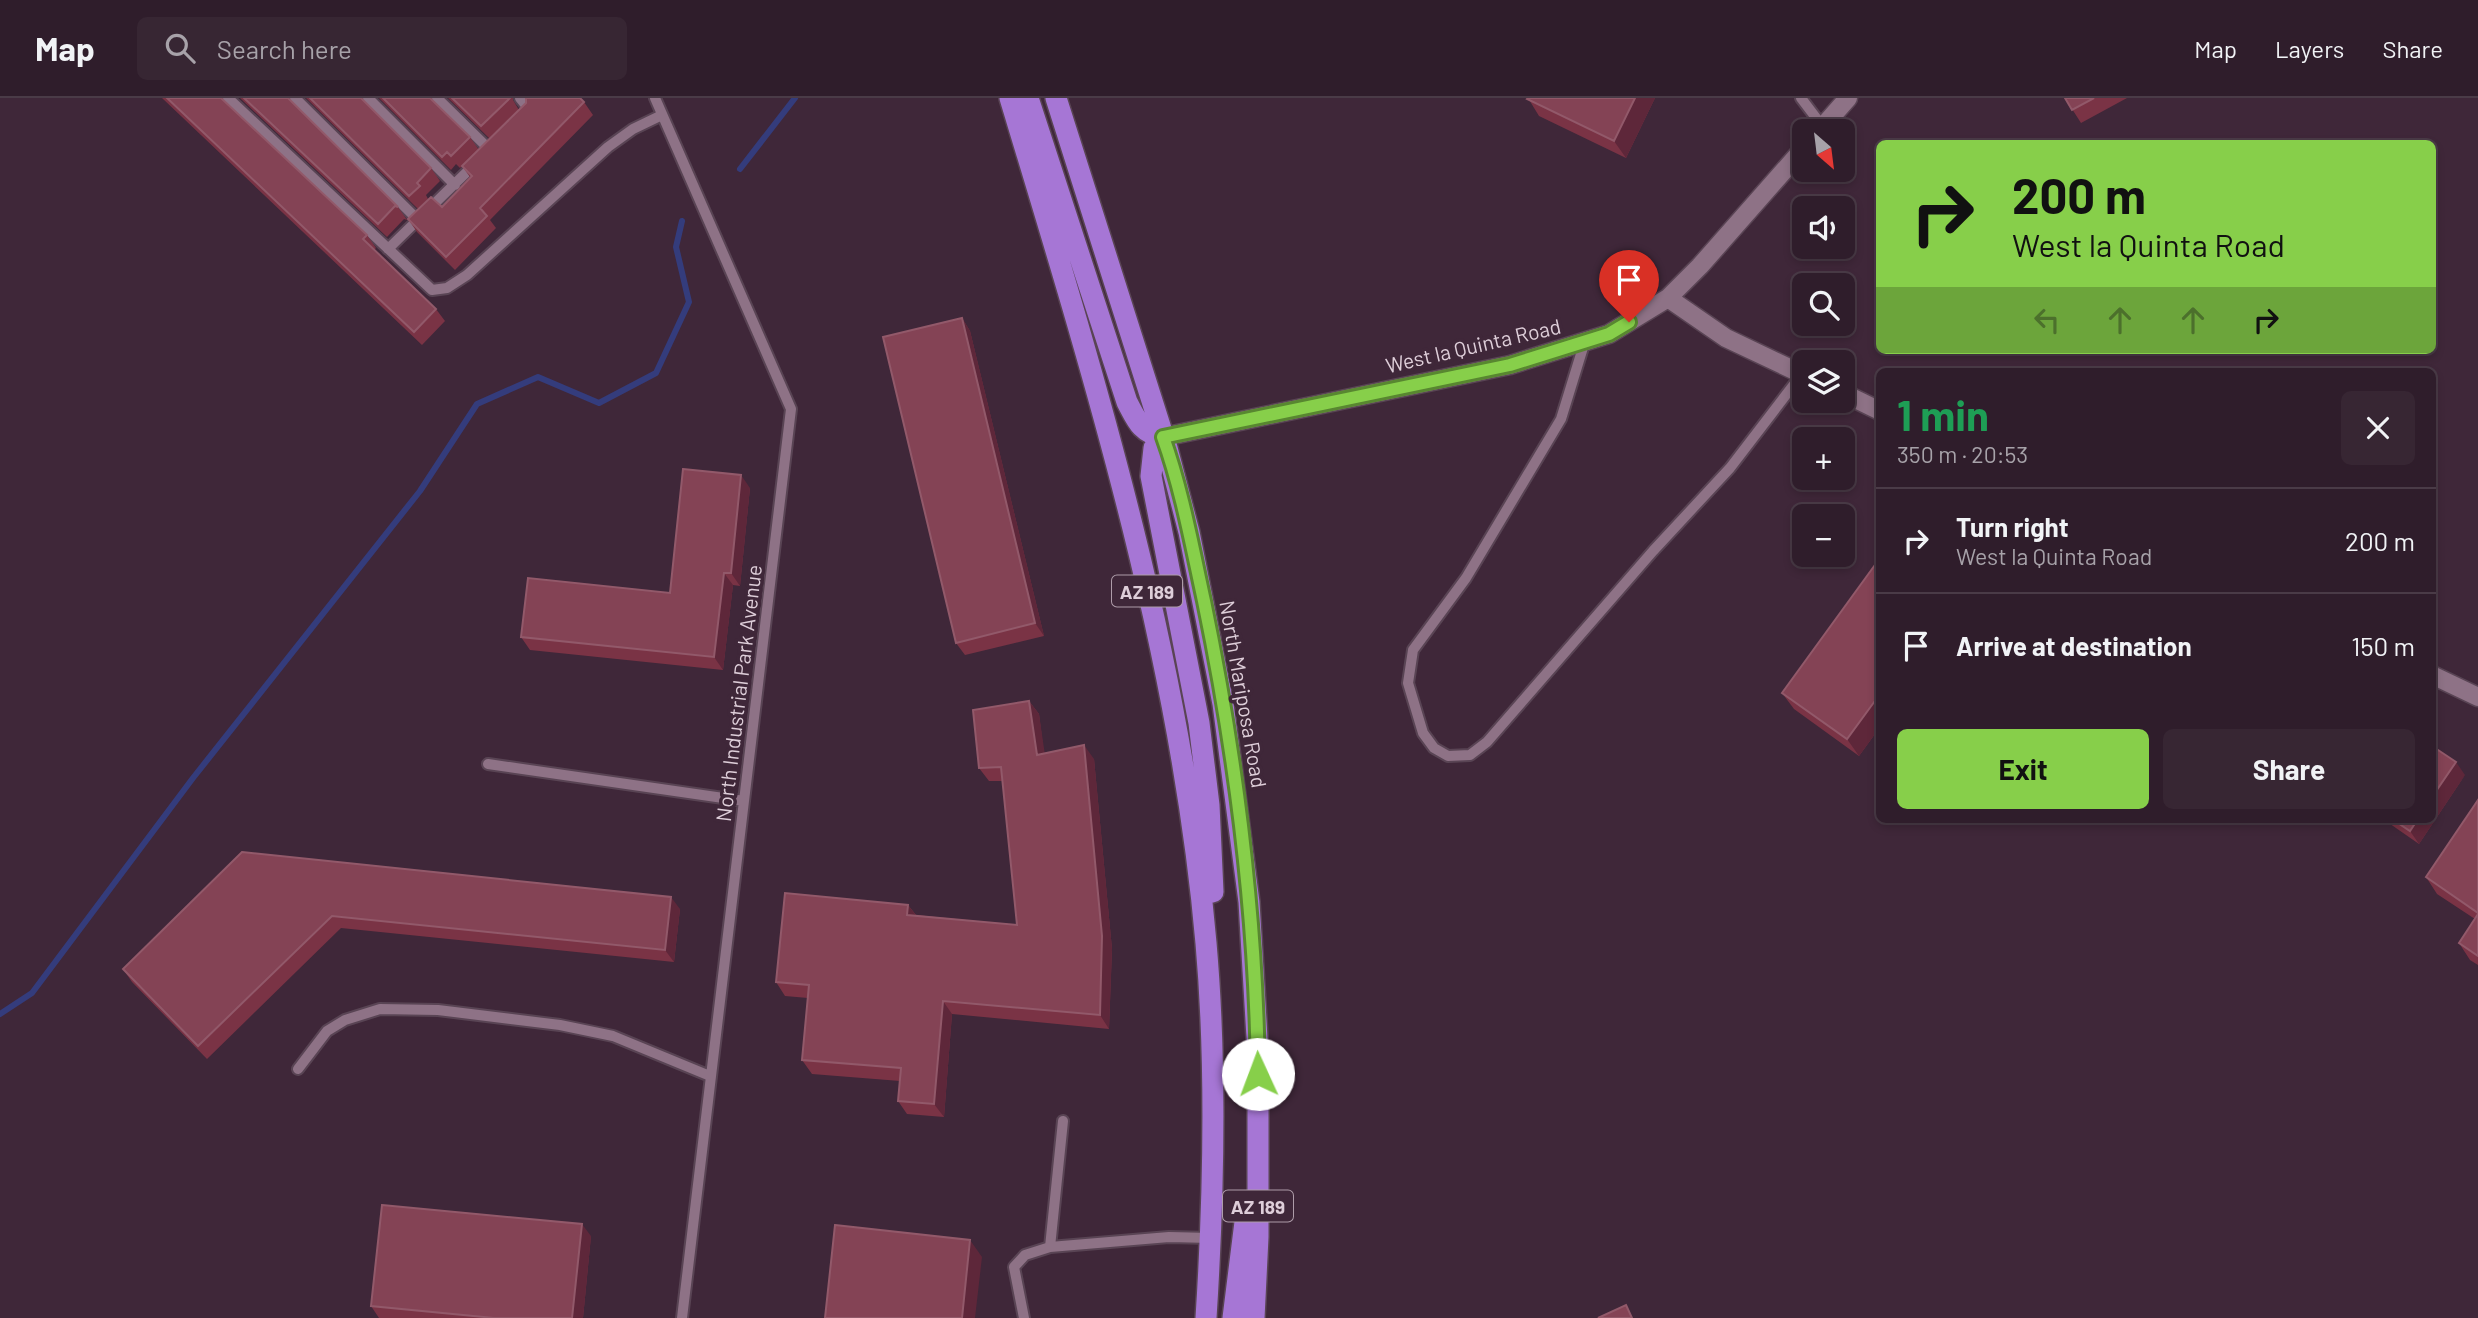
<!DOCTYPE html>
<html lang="en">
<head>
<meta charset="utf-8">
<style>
	:root { --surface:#2f1d2b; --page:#372633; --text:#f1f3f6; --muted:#a7a2a9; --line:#4a3b47; --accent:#87cf4a }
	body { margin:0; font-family:Barlow,sans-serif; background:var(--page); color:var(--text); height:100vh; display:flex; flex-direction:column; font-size:26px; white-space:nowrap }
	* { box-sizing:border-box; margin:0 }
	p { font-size:23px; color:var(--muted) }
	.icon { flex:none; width:38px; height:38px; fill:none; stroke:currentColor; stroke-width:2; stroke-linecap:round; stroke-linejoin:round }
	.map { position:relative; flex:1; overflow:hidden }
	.side { position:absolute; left:1876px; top:270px; width:560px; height:455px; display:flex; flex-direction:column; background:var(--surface); border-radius:10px; box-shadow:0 4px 10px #0003,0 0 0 2px var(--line) }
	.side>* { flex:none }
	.guide { position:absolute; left:1876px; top:42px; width:560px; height:214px; border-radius:10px; box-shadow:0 4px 10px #0003,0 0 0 2px var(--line); background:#87cf4a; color:#111; overflow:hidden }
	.needle { width:46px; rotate:152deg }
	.tools { position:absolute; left:1792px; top:21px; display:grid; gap:14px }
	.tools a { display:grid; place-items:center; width:63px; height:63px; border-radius:10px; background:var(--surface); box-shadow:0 4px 10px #0003,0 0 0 2px var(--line); font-size:35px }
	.pin { position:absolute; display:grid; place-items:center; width:60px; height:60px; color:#fff; margin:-72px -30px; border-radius:50% 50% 50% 0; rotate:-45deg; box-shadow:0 0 7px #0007 }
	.pin .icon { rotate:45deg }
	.me { position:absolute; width:77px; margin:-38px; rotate:358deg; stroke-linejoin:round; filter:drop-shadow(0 0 5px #0008) }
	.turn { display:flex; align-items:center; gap:24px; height:147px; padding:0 21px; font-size:32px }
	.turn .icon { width:91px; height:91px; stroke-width:2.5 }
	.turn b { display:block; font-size:49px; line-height:60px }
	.lanes { display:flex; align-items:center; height:66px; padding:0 21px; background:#0003; justify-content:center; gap:35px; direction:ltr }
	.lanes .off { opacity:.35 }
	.round { display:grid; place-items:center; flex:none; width:74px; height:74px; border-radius:10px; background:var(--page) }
	.headline { display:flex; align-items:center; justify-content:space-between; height:119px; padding:0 21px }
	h1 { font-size:42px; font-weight:700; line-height:52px; color:#1e9e55 }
	.primary-button { display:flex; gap:14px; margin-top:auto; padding:14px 21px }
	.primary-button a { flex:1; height:80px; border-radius:10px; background:var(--accent); color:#111; font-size:28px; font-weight:700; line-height:80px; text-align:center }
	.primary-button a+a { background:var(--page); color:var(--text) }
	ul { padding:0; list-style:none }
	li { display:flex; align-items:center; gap:21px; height:105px; padding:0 21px; border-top:2px solid var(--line) }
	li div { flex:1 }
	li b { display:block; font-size:26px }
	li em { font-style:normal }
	header { display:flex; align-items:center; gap:42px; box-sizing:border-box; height:98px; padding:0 35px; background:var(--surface); border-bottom:2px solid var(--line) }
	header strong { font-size:33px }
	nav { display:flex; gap:38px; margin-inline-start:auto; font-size:24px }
	.search { width:490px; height:63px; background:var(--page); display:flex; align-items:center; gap:18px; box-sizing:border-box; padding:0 24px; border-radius:10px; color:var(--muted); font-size:26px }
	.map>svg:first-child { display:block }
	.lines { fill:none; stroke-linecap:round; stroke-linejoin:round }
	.stream { stroke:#343c7c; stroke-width:6 }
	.lane-casing { stroke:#594454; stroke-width:14 }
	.street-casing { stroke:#594454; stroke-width:21 }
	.highway-casing { stroke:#594454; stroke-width:24 }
	.lane { stroke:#8e7286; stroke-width:10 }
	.street { stroke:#8e7286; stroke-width:18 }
	.highway { stroke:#a676d5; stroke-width:21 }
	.wall { fill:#7a3345 }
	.shaded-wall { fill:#5e273a }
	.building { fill:#844355; stroke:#92596a; stroke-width:2 }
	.route-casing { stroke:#588730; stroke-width:18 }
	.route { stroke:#87cf4a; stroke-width:12 }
	.labels { text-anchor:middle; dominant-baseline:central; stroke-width:7; stroke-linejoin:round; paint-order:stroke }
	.shield { fill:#3f2739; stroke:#ae9ca9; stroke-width:2 }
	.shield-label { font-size:19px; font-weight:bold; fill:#deced9 }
	.street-label { font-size:21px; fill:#deced9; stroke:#3f2739 }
</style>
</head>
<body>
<header>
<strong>Map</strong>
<div class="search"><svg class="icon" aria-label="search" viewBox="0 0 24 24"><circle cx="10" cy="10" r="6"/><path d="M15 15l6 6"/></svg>Search here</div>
<nav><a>Map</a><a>Layers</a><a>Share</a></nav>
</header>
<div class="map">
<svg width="2478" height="1220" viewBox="0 0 2478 1220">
	<rect width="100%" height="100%" fill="#3f2739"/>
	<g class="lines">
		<path class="stream" d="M740 71 795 0
			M0 916 32 895 193 680 420 393 477 306 538 279 599 305 656 275 689 204 676 149 682 123"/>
		<g class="lane-casing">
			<path id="lane" d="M228 0 432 192 447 190 467 177 608 49 633 31 662 17
				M295 0 418 122
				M368 0 455 87
				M437 0 490 52
				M520 0 529 11 526 18
				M655 0 791 311 682 1220
				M1801 0 1823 29
				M388 151 476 65
				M1585 243 1561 321 1466 480 1413 552 1408 585 1423 635 1434 650 1448 658 1470 657 1487 644 1653 453 1730 370 1802 276
				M488 666 744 703
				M298 971 327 933 345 922 380 911 438 912 560 927 613 938 710 978
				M1050 1149 1063 1023
				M1024 1220 1014 1169 1025 1157 1050 1149 1169 1139 1211 1140"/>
		</g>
		<g class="street-casing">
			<path id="street" d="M1819 33 1848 0
				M1668 200 1726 240 1804 277
				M1843 295 1880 313
				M1163 339 1510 267 1609 236 1668 200 1700 168 1804 50
				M2432 577 2478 599"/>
		</g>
		<g class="highway-casing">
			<path id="highway" d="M1010 0C1093 274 1181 558 1206 845 1217 970 1214 1095 1206 1220
				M1028 0 1127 304C1137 323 1141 335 1163 339
				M1056 0 1167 350 1189 434 1223 606 1249 804 1258 957V1139L1254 1220
				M1163 339 1154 350 1151 378 1199 625 1209 707 1213 794
				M1233 1220 1246 1116"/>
		</g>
		<use href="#lane" class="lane"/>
		<use href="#street" class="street"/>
		<use href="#highway" class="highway"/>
	</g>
	<path class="wall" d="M162 0H221L367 137 376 150 374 152 436 211 445 223 422 247Z
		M240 0H288L398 109 407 122 404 121 387 139Z
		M306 0H361L431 70 440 83 426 97 428 101 418 111Z
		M379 0H430L470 39 479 52 460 70 456 66 451 72Z
		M448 0H513V2L519 12 584 4 593 17 490 122 496 130 455 172 417 134 408 121 442 109 470 79 462 68 490 41Z
		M1528 0H1655L1626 60 1539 18Z
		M2065 0H2127L2081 25Z
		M962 220 970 233 1044 538 965 557 956 545Z
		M750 390 740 488 733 487 723 572 530 552 521 539 670 495Z
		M1880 460V629L1859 658 1794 611 1782 595Z
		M1029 603 1039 616 1044 656 1094 661 1112 851 1109 931 952 916 944 1019 907 1016 898 1003 900 983 812 976 802 962 808 900 785 898 776 884 908 807 916 817 1017 827 1003 683H989L979 670Z
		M2465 677 2419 746 2383 721H2432Z
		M2478 702V867L2470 862 2459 845 2475 821 2437 796 2426 779Z
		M242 754 680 811 674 864 341 830 207 961 132 884 123 871Z
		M591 1138 583 1220H379L371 1208Z"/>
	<path class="shaded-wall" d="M1635 0H1655L1626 60 1614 43Z
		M962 220 970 233 1044 538 1035 525Z
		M741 377 750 390 740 488 731 475Z
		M724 475 733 487 723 572 714 559Z
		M1880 596V629L1859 658 1847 641Z
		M1029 603 1039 616 1047 671 1037 657Z
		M1084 647 1094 661 1112 851 1109 931 1100 917Z
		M2456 664 2465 677 2419 746 2410 733 2418 721H2432V699Z
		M671 799 680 811 674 864 665 852Z
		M908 807 918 820 907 817Z
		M943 903 952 916 944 1019 934 1006Z
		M582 1126 591 1138 583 1220H572Z
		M970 1142 982 1159 975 1220H962Z"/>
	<path class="building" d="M167 0H221L367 137 363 141 436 211 414 234Z
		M244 0H288L398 109 395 108 378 126Z
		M310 0H361L431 70 417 85 420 88 409 98Z
		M383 0H430L470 39 451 58 447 54 442 59Z
		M452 0H510L481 28Z
		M526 0H580L584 4 480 110 487 118 446 159 408 121 431 99 442 109 472 78 462 68 526 5Z
		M1528 0H1635L1614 43 1527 1Z
		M2065 0H2094L2072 12Z
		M962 220 1035 525 956 545 883 239Z
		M683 371 741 377 731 475H724L714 559 521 539 528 480 670 495Z
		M1880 460V596L1847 641 1782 595Z
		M1029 603 1037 657 1084 647 1102 838 1100 917 943 903 934 1006 898 1003 901 970 802 962 809 887 776 884 785 795 908 807 907 817 1017 827 1001 669 979 670 973 612Z
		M2432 648 2456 664 2432 699Z
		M2478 702V815L2426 779Z
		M2392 721H2418L2410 733Z
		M242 754 671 799 665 852 332 818 198 948 123 871Z
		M2478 816V858L2459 845Z
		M382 1107 582 1126 572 1220H494L371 1208Z
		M835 1127 970 1142 962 1220H825Z
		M1626 1207 1632 1220H1598Z"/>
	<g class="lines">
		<g class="route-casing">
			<path id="route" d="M1258 976C1256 818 1236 658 1204 503 1192 448 1182 392 1163 339L1510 267 1609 236 1629 224"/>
		</g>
		<use href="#route" class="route"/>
	</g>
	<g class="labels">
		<g class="shield">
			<rect x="1112" y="477.5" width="70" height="31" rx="5"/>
			<rect x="1223" y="1092.5" width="70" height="31" rx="5"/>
		</g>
		<g class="shield-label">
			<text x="1147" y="493">AZ 189</text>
			<text x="1258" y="1108">AZ 189</text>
		</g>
		<g class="street-label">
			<text transform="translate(1473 247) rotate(-13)">West la Quinta Road</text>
			<text transform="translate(738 595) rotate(-83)">North Industrial Park Avenue</text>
			<text transform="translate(1244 596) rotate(80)">North Mariposa Road</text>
		</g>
	</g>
</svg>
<div class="tools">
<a><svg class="needle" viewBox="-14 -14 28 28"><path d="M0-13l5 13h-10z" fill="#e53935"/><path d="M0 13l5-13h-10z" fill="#a7a2a9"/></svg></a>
<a><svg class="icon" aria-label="sound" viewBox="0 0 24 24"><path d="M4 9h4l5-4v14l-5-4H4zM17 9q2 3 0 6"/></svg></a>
<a><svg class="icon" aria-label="search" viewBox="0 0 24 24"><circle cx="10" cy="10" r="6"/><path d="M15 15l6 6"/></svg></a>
<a><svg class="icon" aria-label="layers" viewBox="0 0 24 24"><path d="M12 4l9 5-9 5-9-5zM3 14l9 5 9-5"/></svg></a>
<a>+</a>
<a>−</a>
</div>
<div class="pin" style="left:1629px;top:224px;background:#d93025"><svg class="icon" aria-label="arrive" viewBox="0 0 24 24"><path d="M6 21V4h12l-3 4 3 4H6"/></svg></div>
<svg class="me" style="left:1258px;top:976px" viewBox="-20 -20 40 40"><circle r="19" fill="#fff"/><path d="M0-13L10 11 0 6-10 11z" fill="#87cf4a"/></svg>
<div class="guide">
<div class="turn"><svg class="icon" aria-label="right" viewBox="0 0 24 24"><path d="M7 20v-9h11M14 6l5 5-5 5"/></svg><div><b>200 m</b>West la Quinta Road</div></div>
<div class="lanes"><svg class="icon off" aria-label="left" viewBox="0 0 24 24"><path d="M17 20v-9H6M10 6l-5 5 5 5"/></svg><svg class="icon off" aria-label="ahead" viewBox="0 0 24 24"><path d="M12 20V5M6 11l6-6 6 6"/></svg><svg class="icon off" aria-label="ahead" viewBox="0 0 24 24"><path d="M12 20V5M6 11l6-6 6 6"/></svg><svg class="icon" aria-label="right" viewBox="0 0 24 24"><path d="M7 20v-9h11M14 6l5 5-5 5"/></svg></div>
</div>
<section class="side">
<div class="headline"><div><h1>1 min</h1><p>350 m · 20:53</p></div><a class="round"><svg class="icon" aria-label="close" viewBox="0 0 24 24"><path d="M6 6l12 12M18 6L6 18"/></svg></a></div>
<ul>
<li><svg class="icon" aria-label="right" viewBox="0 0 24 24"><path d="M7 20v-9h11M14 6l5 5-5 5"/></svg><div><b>Turn right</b><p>West la Quinta Road</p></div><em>200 m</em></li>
<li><svg class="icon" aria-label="arrive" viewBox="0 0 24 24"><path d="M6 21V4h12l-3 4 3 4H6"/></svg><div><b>Arrive at destination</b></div><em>150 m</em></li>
</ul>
<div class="primary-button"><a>Exit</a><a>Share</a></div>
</section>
</div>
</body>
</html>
